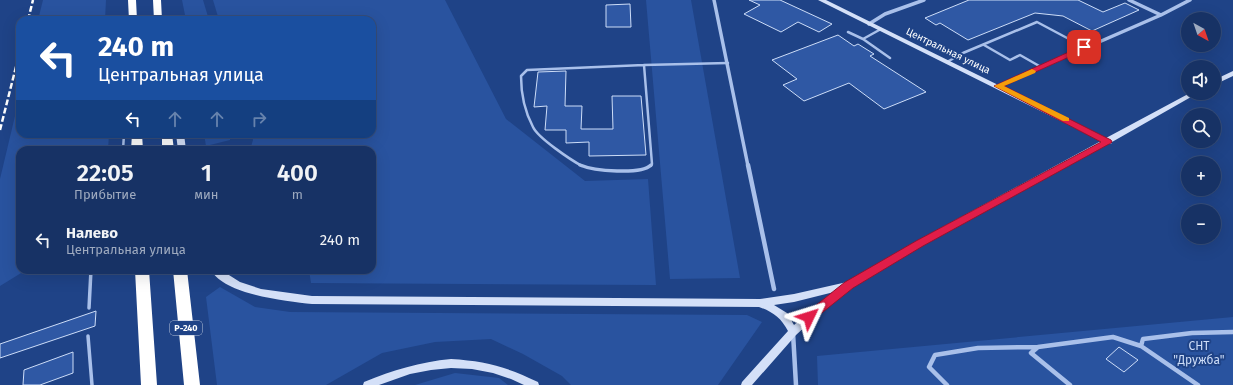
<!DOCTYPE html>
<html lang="ru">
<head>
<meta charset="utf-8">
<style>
	:root { --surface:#173265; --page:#203a6b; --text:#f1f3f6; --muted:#9eaabf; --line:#364d79 }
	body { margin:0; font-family:"Fira Sans",sans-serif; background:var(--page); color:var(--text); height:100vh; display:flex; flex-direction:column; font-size:15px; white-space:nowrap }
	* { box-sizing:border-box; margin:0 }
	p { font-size:13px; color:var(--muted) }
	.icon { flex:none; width:22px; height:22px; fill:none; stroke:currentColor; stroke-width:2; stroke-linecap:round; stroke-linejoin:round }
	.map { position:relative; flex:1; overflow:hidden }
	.drawer { position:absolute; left:16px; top:146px; width:360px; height:128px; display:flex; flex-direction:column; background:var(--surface); border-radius:12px; box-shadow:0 4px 16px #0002,0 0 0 1px var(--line) }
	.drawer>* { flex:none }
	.top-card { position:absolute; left:16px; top:16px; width:360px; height:122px; border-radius:12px; box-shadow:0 4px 16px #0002,0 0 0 1px var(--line); background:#1a4fa0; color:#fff; overflow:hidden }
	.needle { width:26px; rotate:140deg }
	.buttons { position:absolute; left:1181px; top:12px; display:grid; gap:8px }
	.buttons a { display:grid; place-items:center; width:40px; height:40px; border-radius:50%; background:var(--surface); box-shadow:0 4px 16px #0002,0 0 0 1px var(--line); font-size:20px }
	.pin { position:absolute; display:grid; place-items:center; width:34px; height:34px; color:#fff; margin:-17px; border-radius:8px; box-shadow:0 2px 6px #0006 }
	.me { position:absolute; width:44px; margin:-22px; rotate:49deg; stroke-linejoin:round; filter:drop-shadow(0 0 3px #0008) }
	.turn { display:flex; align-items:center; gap:14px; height:84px; padding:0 16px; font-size:18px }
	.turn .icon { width:52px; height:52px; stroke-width:2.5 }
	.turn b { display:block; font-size:28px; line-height:34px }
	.lanes { display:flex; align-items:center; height:38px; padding:0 16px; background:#0003; justify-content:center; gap:20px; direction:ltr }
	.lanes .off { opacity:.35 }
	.eta { display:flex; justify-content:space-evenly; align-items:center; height:68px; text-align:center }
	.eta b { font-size:24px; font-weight:600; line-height:28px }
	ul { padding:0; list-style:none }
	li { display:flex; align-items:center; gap:12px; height:52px; padding:0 16px }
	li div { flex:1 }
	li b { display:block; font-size:15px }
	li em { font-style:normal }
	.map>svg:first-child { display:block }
	.green { fill:#29539f }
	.building { fill:#2f58a4; stroke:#cdddf8 }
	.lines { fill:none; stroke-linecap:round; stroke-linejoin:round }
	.lane-far1 { stroke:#a9c0ea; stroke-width:2.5 }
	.lane { stroke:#a9c0ea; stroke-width:3.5 }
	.street-far1 { stroke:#a9c0ea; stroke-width:3.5 }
	.street { stroke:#a9c0ea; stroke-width:4.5 }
	.secondary { fill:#d4e0f8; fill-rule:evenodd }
	.highway { fill:#fff; fill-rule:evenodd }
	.rail { stroke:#fff; stroke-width:2.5; stroke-dasharray:6 2.5; stroke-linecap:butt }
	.route { fill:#e11d48; stroke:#92132f }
	.slow { fill:#f59e0b }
	.labels { text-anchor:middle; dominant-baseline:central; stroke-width:4; stroke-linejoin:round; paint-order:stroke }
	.shield { fill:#1f4387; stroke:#bcc7db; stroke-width:1 }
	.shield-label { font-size:9px; font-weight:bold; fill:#fff }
	.street-label { font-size:10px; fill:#fff; stroke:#1f4387 }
	.near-park-label { font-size:12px; fill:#cdddf8; stroke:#1f4387 }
</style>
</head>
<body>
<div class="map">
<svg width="1233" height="385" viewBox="0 0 1233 385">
	<rect width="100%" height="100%" fill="#1f4387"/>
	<path class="green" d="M43 0H106L105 20H38Z
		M182 0H203L209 20H186Z
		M213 0H445L506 119 585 181 648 179 656 285 311 283 309 270H372V150H250L253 140 251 134H372V20H219Z
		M646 0H691L740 278 670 279Z
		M20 95V134H109L108 150H20V270H26L0 286V179Z
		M204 134H230V140L206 146Z
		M220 287 255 307 290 312 747 315 762 322 718 385H571L562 376 523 354 491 339 435 342 382 353 326 385H217L206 297Z
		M1233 317V385H818L817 356Z
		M455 373 499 378 508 385H415Z"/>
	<path class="building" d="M749 0H780L832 24 819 32 798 22 781 32 744 14 760 5Z
		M969 0H1078L1103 12 1125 3 1139 10 1092 31 1063 16 1035 13 968 40 940 23 936 25 925 18Z
		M630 4 631 27H606V5Z
		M838 35 854 46 858 44 874 54 870 56 926 92 884 109 849 83 804 101 783 85 797 79 772 60Z
		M566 71 565 106H582L581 129H613L612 96H641L646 155 589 156V142L566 143V130H545L547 106 534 107 538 72Z
		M96 311 95 326 0 358V344Z
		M1119 347 1138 360 1124 372 1106 359Z
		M73 352V373L40 385H23L24 370Z"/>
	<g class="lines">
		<path class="lane-far1" d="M881 29 863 39 890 58
			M848 32 863 39
			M984 45 1010 60 1020 55 1041 67
			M947 62 963 53 1037 22 1084 47
			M644 65 652 164 651 166
			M644 65 728 63
			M123 150 124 134
			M582 166C571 160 538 138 533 127 525 112 521 94 521 76L527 70 644 65"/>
		<path class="lane" d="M580 165C594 171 641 175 651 165
			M89 308 91 270
			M88 336 92 385"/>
		<path class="street-far1" d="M714 0 748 166
			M1129 0 1161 15
			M869 24 885 14 924 0
			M998 86 1161 15 1190 0"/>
		<path class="street" d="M748 165 774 289
			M793 333 796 385
			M1141 346 1143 339 1192 333 1233 332
			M947 385 929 367 935 355 978 348 1038 347
			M1070 385 1031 353 1038 347 1113 337 1141 346 1198 385"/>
		<path class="secondary" d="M818 0H826L1106 138 1190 93H1198L1112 142 1111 144H1107L923 245 852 288 820 313 796 335 752 385H741L742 382 788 331C781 318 773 312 759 307L312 304C286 301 225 295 211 270H221L240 282 261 289 312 296 760 299 794 294 847 282 917 241 1101 141ZM834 292 814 307 794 325 787 313 774 305 794 302Z
			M1233 71V76L1214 85V80Z
			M176 134H184L186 150H178Z
			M451 359C485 361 507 367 538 382L539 385H524L511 379 493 373 472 369 451 368 431 370 410 374 379 385H363L364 382C393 370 420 362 451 359Z"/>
		<path class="highway" d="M128 0H136L137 20H129Z
			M153 0H161L162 20H154Z
			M132 134H142L143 150H131Z
			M162 134H172L174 150H162Z
			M135 270H149L157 385H141Z
			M173 270H187L200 385H184Z"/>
		<path class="rail" d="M28 20 33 0
			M0 130 20 51"/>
	</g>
	<path class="route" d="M1084 45 1088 47 1087 49 1004 86 1111 140 1112 142 1111 143 923 246 853 288 813 320 809 322 805 320 803 317 805 314 845 282 916 241 1101 142 994 86Z"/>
	<path class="slow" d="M1032 69 1036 71 1035 73 1004 86 1069 118V121H1063L994 86Z"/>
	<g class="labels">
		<rect class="shield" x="170" y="321" width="32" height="14" rx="3"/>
		<g class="shield-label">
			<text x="186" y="328">Р-240</text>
		</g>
		<g class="street-label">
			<text transform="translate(948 51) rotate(26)">Центральная улица</text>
		</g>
		<g class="near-park-label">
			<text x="1199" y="346">СНТ<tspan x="1199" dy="14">"Дружба"</tspan></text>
		</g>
	</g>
</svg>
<div class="buttons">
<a><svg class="needle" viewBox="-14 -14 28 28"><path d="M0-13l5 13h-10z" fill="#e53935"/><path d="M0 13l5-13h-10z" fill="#9eaabf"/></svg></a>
<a><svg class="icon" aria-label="sound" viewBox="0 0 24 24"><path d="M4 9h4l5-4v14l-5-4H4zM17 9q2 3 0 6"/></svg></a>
<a><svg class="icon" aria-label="search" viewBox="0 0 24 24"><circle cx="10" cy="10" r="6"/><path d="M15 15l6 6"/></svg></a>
<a>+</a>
<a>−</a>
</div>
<div class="pin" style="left:1084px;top:47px;background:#d93025"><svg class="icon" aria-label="arrive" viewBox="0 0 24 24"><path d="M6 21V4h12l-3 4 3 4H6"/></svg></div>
<svg class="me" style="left:809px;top:317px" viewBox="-20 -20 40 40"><path d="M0-17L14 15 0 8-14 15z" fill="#e11d48" stroke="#fff" stroke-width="4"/></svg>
<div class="top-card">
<div class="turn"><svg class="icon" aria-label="left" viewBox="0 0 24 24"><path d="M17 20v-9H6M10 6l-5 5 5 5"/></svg><div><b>240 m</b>Центральная улица</div></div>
<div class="lanes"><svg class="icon" aria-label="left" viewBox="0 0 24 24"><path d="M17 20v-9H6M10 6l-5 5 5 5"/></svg><svg class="icon off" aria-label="ahead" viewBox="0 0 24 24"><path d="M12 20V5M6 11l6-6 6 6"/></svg><svg class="icon off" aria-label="ahead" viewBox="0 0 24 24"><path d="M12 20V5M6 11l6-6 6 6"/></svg><svg class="icon off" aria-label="right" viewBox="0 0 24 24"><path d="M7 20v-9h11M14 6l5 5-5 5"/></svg></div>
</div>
<section class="drawer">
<div class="eta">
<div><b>22:05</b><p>Прибытие</p></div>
<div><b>1</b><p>мин</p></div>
<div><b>400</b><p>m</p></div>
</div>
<ul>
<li><svg class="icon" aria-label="left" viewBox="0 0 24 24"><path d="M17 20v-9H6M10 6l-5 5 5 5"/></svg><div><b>Налево</b><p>Центральная улица</p></div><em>240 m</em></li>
</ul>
</section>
</div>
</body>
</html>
